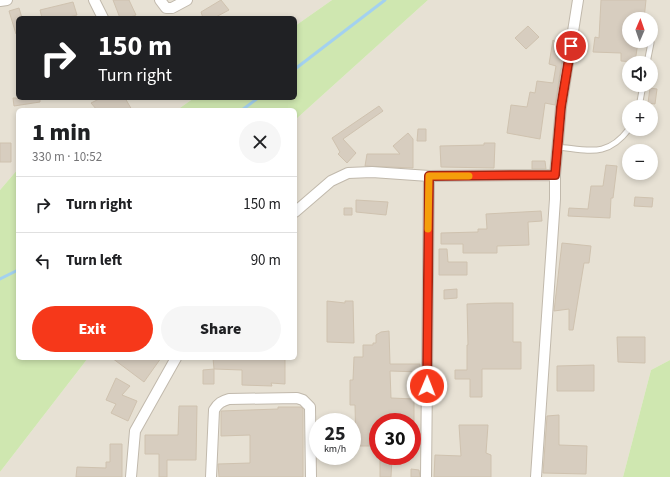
<!DOCTYPE html>
<html lang="en">
<head>
<meta charset="utf-8">
<style>
	:root { --surface:#fff; --page:#f6f6f6; --text:#202124; --muted:#757577; --line:#e0e0e0; --accent:#f6381a }
	body { margin:0; font-family:"Source Sans 3",sans-serif; background:var(--page); color:var(--text); height:100vh; display:flex; flex-direction:column; font-size:15px; white-space:nowrap }
	* { box-sizing:border-box; margin:0 }
	p { font-size:13px; color:var(--muted) }
	.icon { flex:none; width:22px; height:22px; fill:none; stroke:currentColor; stroke-width:2; stroke-linecap:round; stroke-linejoin:round }
	.map { position:relative; flex:1; overflow:hidden }
	.panel { position:absolute; left:16px; top:108px; width:281px; height:252px; display:flex; flex-direction:column; background:var(--surface); border-radius:6px; box-shadow:0 2px 6px #0003 }
	.panel>* { flex:none }
	.banner { position:absolute; left:16px; top:16px; width:281px; height:84px; border-radius:6px; box-shadow:0 2px 6px #0003; background:#202124; color:#fff; overflow:hidden }
	.needle { width:26px; rotate:2deg }
	.controls { position:absolute; left:622px; top:12px; display:grid; gap:8px }
	.controls a { display:grid; place-items:center; width:36px; height:36px; border-radius:50%; background:var(--surface); box-shadow:0 2px 6px #0003; font-size:20px }
	.speed { position:absolute; left:309px; top:413px; display:flex; gap:8px; font-size:20px; font-weight:700; text-align:center }
	.speed>* { display:grid; place-content:center; width:52px; height:52px; border-radius:50%; background:var(--surface); box-shadow:0 2px 6px #0003; line-height:1 }
	.speed small { font-size:10px; font-weight:400 }
	.speed .limit { border:6px solid #d22; background:#fff; color:#111 }
	.pin { position:absolute; display:grid; place-items:center; width:34px; height:34px; color:#fff; margin:-17px; border:2px solid #fff; border-radius:50%; box-shadow:0 1px 4px #0007 }
	.me { position:absolute; width:44px; margin:-22px; rotate:1deg; stroke-linejoin:round; filter:drop-shadow(0 0 3px #0008) }
	.turn { display:flex; align-items:center; gap:14px; height:84px; padding:0 16px; font-size:18px }
	.turn .icon { width:52px; height:52px; stroke-width:2.5 }
	.turn b { display:block; font-size:28px; line-height:34px }
	.round { display:grid; place-items:center; flex:none; width:42px; height:42px; border-radius:21px; background:var(--page) }
	.overview { display:flex; align-items:center; justify-content:space-between; height:68px; padding:0 16px }
	h1 { font-size:24px; font-weight:800; line-height:30px }
	.primary-button { display:flex; gap:8px; margin-top:auto; padding:8px 16px }
	.primary-button a { flex:1; height:46px; border-radius:24px; background:var(--accent); color:#fff; font-size:16px; font-weight:800; line-height:46px; text-align:center }
	.primary-button a+a { background:var(--page); color:var(--text) }
	ul { padding:0; list-style:none }
	li { display:flex; align-items:center; gap:12px; height:56px; padding:0 16px; border-top:1px solid var(--line) }
	li div { flex:1 }
	li b { display:block; font-size:15px }
	li em { font-style:normal }
	.map>svg:first-child { display:block }
	.residential { fill:#e7e1d4; fill-rule:evenodd }
	.green { fill:#cfe7b0 }
	.lines { fill:none; stroke-linecap:round; stroke-linejoin:round }
	.stream { stroke:#a3d1ef; stroke-width:3 }
	.building { fill:#d7cdbf; stroke:#cfc2af }
	.service-casing { stroke:#c1b9ac; stroke-width:7 }
	.minor-casing { stroke:#c1b9ac; stroke-width:12 }
	.service { stroke:#fff; stroke-width:5 }
	.minor { stroke:#fff; stroke-width:10 }
	.route-casing { stroke:#a02411; stroke-width:10 }
	.route { stroke:#f6381a; stroke-width:7 }
	.slow { stroke:#f59e0b; stroke-width:7 }
</style>
</head>
<body>
<div class="map">
<svg width="670" height="477" viewBox="0 0 670 477">
	<rect width="100%" height="100%" fill="#f3efe6"/>
	<path class="residential" d="M0 0H332L295 26V18H18V98H194L177 110H18V169L0 190Z
		M428 0H670V360L651 370 623 477H0V472L88 358H295V120ZM629 19H651V41H629ZM629 63H651V85H629ZM629 107H651V129H629ZM629 151H651V173H629ZM318 422H352V456H318ZM378 422H412V456H378Z"/>
	<path class="green" d="M332 0H428L295 120V110H177L194 98H295V26Z
		M18 169V358H88L0 472V190Z
		M670 360V477H623L651 370Z"/>
	<g class="lines">
		<path class="stream" d="M295 69 385 0
			M242 110 258 98
			M0 279 18 270"/>
	</g>
	<path class="building" d="M113 0H129L136 15 128 18H120Z
		M221 0 229 10 214 18H203L201 12Z
		M601 0H646L644 19H629V41L638 42 635 62 621 61V53L593 52 595 37 599 38Z
		M73 2 77 15 65 18H42L40 10Z
		M19 8 22 18H18V33L16 34 9 11Z
		M528 26 539 37 526 49 515 38Z
		M553 40 559 45 560 40 565 41 555 105 545 103 540 139 507 133 511 105 527 107 530 92 535 93 537 81 553 83 556 66 549 64Z
		M650 88 657 89 655 104 648 103Z
		M13 98H40V102L14 106Z
		M101 98H125L132 110H97L91 103Z
		M379 106 383 111 343 139 356 153 347 163 338 154 340 152 332 138Z
		M418 129H426V141H417Z
		M408 133 413 139V168L365 166 367 154H400L393 146Z
		M0 143H11V162H0Z
		M484 143H495L494 168 441 167 440 146 484 145Z
		M532 161H545L546 169H532Z
		M606 165 617 166 613 198H611L610 218 568 216 569 208 588 209 591 186H603Z
		M635 197 653 198 652 207 634 206Z
		M356 200 388 202 386 215 356 212Z
		M344 208H352V215H344Z
		M541 211 542 221 528 222 529 245 497 246V253H463V244H441V233L478 232V229H487L486 214Z
		M562 243 591 246 589 263H584L573 330H569V309L554 311Z
		M439 249H447L448 262H467V275H439Z
		M457 289V298L444 299V290Z
		M327 301 345 303V301H353L354 343 327 342Z
		M495 303H513V342H521V369H482V397H470V379H455V370H467V345H468L467 304Z
		M389 331 390 364H420V372L390 371 391 398 414 399V422H375L372 446H356L355 405H350V380H353L354 357H363V345H373V343H376V335L381 332Z
		M617 337H645V363L618 362Z
		M112 358H161L144 382Z
		M213 358H285V384L271 383 272 386 242 385V370L214 369Z
		M594 365V391H557V366Z
		M214 369V384H203V370Z
		M116 378 130 386 122 395 137 401 128 421 111 413 116 404 106 400Z
		M179 406H197L196 460H167V477H159V454H145V435H178Z
		M278 407H301L303 409V477H219L218 464 250 463V435L221 436V411L278 409Z
		M559 415V445L587 446 586 474 543 473 547 416Z
		M459 425H488L486 453 491 455V477H434L435 455 461 456Z
		M110 444H122V477H76L77 467 106 468V462H110Z
		M380 458H392L391 477H380Z
		M411 469 419 470 420 477H411Z"/>
	<g class="lines">
		<g class="service-casing">
			<path id="service" d="M647 63 651 43
				M639 107 643 85
				M557 147C589 150 607 158 629 129"/>
		</g>
		<g class="minor-casing">
			<path id="minor" d="M94 0 103 18
				M160 0 166 8H172L187 0
				M0 1 7 0
				M555 175 561 107 578 0
				M295 212 331 181 348 173 372 172 429 176 555 175V199L536 477
				M131 477 135 431 176 358
				M211 477 214 410C218 403 222 401 229 399L297 398 303 400 310 407 311 477
				M426 477 429 176"/>
		</g>
		<use href="#service" class="service"/>
		<use href="#minor" class="minor"/>
	</g>
	<g class="lines">
		<g class="route-casing">
			<path id="route" d="M427 386 429 176 555 175 561 107 571 46"/>
		</g>
		<use href="#route" class="route"/>
		<path class="slow" d="M428 229 429 176H469"/>
	</g>
</svg>
<div class="controls">
<a><svg class="needle" viewBox="-14 -14 28 28"><path d="M0-13l5 13h-10z" fill="#e53935"/><path d="M0 13l5-13h-10z" fill="#757577"/></svg></a>
<a><svg class="icon" aria-label="sound" viewBox="0 0 24 24"><path d="M4 9h4l5-4v14l-5-4H4zM17 9q2 3 0 6"/></svg></a>
<a>+</a>
<a>−</a>
</div>
<div class="speed"><div>25<small>km/h</small></div><div class="limit">30</div></div>
<div class="pin" style="left:571px;top:46px;background:#d93025"><svg class="icon" aria-label="arrive" viewBox="0 0 24 24"><path d="M6 21V4h12l-3 4 3 4H6"/></svg></div>
<svg class="me" style="left:427px;top:386px" viewBox="-20 -20 40 40"><circle r="17" fill="#f6381a" stroke="#fff" stroke-width="3"/><path d="M0-11L8 9 0 5-8 9z" fill="#fff"/></svg>
<div class="banner">
<div class="turn"><svg class="icon" aria-label="right" viewBox="0 0 24 24"><path d="M7 20v-9h11M14 6l5 5-5 5"/></svg><div><b>150 m</b>Turn right</div></div>
</div>
<section class="panel">
<div class="overview"><div><h1>1 min</h1><p>330 m · 10:52</p></div><a class="round"><svg class="icon" aria-label="close" viewBox="0 0 24 24"><path d="M6 6l12 12M18 6L6 18"/></svg></a></div>
<ul>
<li><svg class="icon" aria-label="right" viewBox="0 0 24 24"><path d="M7 20v-9h11M14 6l5 5-5 5"/></svg><div><b>Turn right</b></div><em>150 m</em></li>
<li><svg class="icon" aria-label="left" viewBox="0 0 24 24"><path d="M17 20v-9H6M10 6l-5 5 5 5"/></svg><div><b>Turn left</b></div><em>90 m</em></li>
</ul>
<div class="primary-button"><a>Exit</a><a>Share</a></div>
</section>
</div>
</body>
</html>
